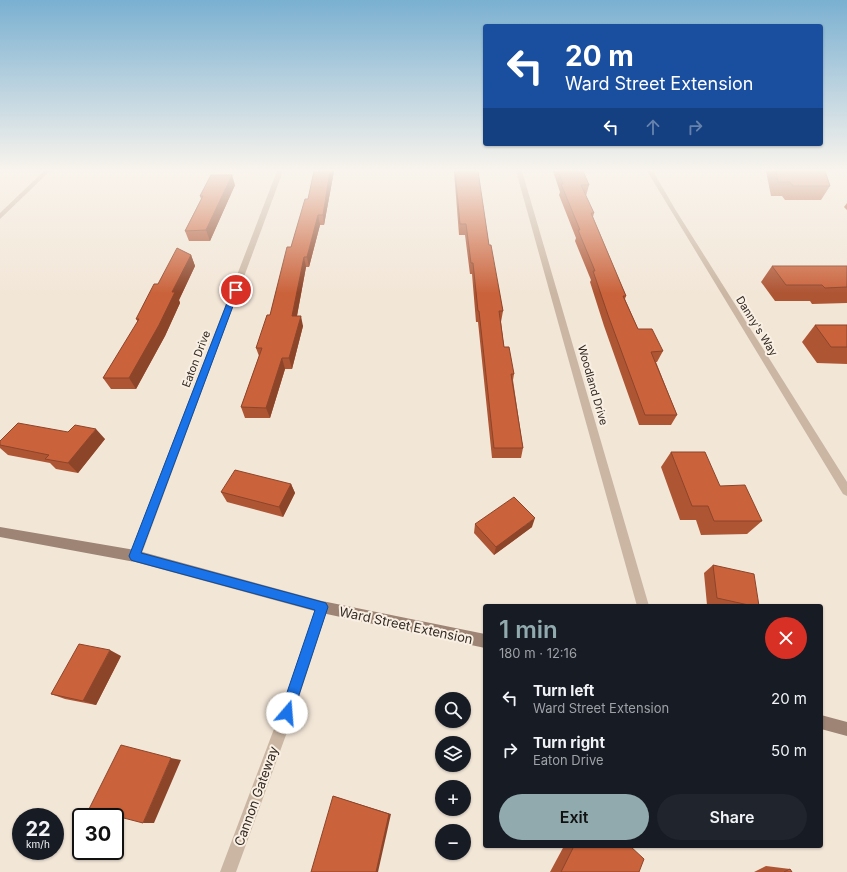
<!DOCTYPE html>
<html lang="en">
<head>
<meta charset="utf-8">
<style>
	:root { --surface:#171b24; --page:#20242c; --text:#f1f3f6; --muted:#9ea1a6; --accent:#90aaae }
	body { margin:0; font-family:Inter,sans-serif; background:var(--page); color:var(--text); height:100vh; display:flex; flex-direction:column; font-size:15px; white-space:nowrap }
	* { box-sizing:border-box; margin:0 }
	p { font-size:13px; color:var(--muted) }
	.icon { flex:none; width:22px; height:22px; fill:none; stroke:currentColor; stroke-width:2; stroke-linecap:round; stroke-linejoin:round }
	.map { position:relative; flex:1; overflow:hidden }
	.drawer { position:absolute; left:483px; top:604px; width:340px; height:244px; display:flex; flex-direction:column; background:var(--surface); border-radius:4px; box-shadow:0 1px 3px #0004 }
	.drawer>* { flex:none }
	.top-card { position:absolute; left:483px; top:24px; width:340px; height:122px; border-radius:4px; box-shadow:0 1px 3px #0004; background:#1a4fa0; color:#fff; overflow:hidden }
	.controls { position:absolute; left:435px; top:692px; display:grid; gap:8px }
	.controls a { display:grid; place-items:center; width:36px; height:36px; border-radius:50%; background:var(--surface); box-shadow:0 1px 3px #0004; font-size:20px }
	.speed { position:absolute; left:12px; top:808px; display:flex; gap:8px; font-size:20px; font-weight:700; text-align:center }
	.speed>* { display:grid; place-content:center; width:52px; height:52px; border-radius:50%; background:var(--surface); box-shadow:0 1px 3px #0004; line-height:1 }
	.speed small { font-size:10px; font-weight:400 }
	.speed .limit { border:2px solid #111; border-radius:6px; background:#fff; color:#111 }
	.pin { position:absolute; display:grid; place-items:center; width:34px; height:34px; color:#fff; margin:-17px; border:2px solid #fff; border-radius:50%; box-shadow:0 1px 4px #0007 }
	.me { position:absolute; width:44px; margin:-22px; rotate:18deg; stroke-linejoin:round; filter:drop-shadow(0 0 3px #0008) }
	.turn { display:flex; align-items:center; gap:14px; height:84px; padding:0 16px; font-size:18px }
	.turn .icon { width:52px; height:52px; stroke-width:2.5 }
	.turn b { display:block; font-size:28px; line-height:34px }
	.lanes { display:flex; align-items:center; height:38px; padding:0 16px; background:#0003; justify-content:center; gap:20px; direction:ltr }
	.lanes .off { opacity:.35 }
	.round { display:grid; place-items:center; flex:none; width:42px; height:42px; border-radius:21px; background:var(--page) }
	.headline { display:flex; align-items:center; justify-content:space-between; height:68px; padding:0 16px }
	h1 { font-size:24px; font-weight:600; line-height:30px; color:var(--accent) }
	.action { display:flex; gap:8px; margin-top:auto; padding:8px 16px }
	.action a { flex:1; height:46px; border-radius:24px; background:var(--accent); color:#111; font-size:16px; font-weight:600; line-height:46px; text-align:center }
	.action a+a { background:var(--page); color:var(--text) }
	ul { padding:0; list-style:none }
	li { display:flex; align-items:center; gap:12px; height:52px; padding:0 16px }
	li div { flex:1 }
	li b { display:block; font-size:15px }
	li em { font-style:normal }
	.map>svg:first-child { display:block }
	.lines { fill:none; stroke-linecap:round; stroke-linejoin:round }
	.street { fill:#cab6a3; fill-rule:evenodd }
	.secondary { fill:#9d8474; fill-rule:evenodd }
	.wall { fill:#ae5534 }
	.shaded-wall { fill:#8d452a }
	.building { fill:#ca633c; stroke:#8d452a }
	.route { fill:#1a73e8; stroke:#114b97 }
	.labels { text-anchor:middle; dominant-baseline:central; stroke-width:4; stroke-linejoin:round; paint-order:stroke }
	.street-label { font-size:11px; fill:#342a25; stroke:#f9f0e3 }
	.near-street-label { font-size:13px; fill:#342a25; stroke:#f9f0e3 }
</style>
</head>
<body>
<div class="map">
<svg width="847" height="872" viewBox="0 0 847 872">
	<rect width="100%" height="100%" fill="#f2e6d7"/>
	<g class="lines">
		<path class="street" d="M44 171H50L0 219V213Z
			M277 171H283L141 556 139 560 135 562 131 560 129 556Z
			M516 171H522L649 606H637Z
			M647 171H653L675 209 847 482V496L843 494Z
			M322 601 326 603 328 607 294 713 236 872H220L280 713 316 607 318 603Z"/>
		<path class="secondary" d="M0 527 135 550 322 601 485 634V648L322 613 135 562 0 537Z
			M821 715 847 722V736L821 729Z"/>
	</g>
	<path class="wall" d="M314 171H334L324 225H320L309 267H306L297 316 303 326 292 369H285L270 418H245L241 407 259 356 256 348 270 315 291 247 308 199Z
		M454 171H478L489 245 503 311 501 322 504 347 514 374 513 380 523 448 521 458H492L478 322H476L472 274H470L465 235H459Z
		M553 171H583L589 185 586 196 594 213 593 217 626 296 625 299 638 329 663 351 657 362H656L677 415 671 425H639L604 326 590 282 591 280 575 241 576 238 559 195 560 192Z
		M766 171H825L830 186 821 200H785L782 196H771Z
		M235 185 210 241H189L185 231 201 199 200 196Z
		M847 203V210L844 207Z
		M191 255 195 266 179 300 180 303 165 336 136 389H111L103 378 138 322 136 319 158 284Z
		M772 266H847V303L812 304 810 301H775L761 282Z
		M815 325H847V364L817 363 802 342Z
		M68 432 105 439 78 473 56 469 50 463 8 455 0 448V441Z
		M671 452 720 486 762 521 747 534 701 535 696 520H680L661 467Z
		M291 484 295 493 283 517 227 502 221 492Z
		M475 524 532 527 494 555 474 533Z
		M713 565 759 606H711L707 605 704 573Z
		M121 656 96 705 65 699 51 694Z
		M564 846H630L639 872H550Z
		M766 866 790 869 792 872H754Z"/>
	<path class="shaded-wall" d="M330 171H334L324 225 323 215Z
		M232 175 235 185 210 241 206 230Z
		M318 215 320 225 309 267 307 257Z
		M191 255 195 266 179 300 180 303 165 336 136 389 129 378Z
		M304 257 306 267 295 326 292 316Z
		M301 316 303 326 292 369 289 358Z
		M282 358 285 369 270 418 266 408Z
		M96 429 105 439 78 473 68 463Z
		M291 484 295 493 283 517 279 507Z
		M535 518 532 527 494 555 496 547Z
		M110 650 121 656 96 705 83 701Z
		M171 758 181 760 154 823H143Z
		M333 796 391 814 378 872H376Z"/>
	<path class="building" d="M314 171H330L323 215H318L307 257H304L292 316H301L289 358H282L266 408 241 407 262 348H256L267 315H270L287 247H291L305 199H308Z
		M455 171H478L489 245H491L503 311H499L504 347H509L514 374H511L523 448H494L479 311H478L473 263H471L466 224H460Z
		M558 171H583L589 185H581L594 213H591L626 296H623L638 329H652L663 351 651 352 677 415H645L608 315 593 271H595L578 230H580L561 184H563Z
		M776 171H825L830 186H793L790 182H778Z
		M211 175H232L206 230 185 231 203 196H200Z
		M177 248 191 255 172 292H175L159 325 129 378H103L139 319H136L154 284H158Z
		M772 266H847V287L825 288 822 285H786Z
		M815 325H847V347H831Z
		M18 423 68 432 75 425 96 429 68 463 45 459 49 455 0 445V441Z
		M671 452H705L720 486 745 485 762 521H714L708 506H692Z
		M235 470 291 484 279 507 221 492Z
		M514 497 535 518 496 547 475 524Z
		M713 565 754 574 759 606H753L717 598Z
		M79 644 110 650 83 701 51 694Z
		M121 745 171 758 143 823 89 809Z
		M333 796 389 814 376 872H311Z
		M574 846H630L644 859 639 872H561Z
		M790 869 792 872H784Z"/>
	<linearGradient id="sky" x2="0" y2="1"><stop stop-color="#7ab0d1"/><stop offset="0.58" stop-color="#f9f4ed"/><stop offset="1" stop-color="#f9f4ed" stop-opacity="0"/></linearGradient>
	<rect width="847" height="293" fill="url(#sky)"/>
	<path class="route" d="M236 287 239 290 141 553 326 603 328 607 293 713 291 717 287 719 282 717 280 713 315 610 134 561 131 560 129 556 232 290Z"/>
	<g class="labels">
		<g class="street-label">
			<text transform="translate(757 326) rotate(58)">Danny's Way</text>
			<text transform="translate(196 359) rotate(-69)">Eaton Drive</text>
			<text transform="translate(593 385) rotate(74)">Woodland Drive</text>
		</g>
		<g class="near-street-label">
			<text transform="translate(406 625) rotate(12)">Ward Street Extension</text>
			<text transform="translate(256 796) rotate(-70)">Cannon Gateway</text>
		</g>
	</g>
</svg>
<div class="controls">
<a><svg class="icon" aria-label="search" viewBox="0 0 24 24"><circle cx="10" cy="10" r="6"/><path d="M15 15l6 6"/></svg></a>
<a><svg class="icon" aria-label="layers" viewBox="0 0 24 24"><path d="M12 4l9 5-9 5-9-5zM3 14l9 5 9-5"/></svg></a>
<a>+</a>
<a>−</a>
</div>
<div class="speed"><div>22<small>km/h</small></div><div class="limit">30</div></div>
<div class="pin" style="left:236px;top:290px;background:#d93025"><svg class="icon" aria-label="arrive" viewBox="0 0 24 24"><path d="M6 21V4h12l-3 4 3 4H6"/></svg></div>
<svg class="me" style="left:287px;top:713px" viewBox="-20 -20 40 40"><circle r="19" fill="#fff"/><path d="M0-13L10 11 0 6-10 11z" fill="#1a73e8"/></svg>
<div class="top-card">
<div class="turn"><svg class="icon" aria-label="left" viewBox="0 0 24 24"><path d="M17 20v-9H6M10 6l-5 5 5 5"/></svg><div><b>20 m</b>Ward Street Extension</div></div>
<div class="lanes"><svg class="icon" aria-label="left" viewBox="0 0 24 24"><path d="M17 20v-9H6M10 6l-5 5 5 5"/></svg><svg class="icon off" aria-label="ahead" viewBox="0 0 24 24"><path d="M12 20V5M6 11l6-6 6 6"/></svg><svg class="icon off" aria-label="right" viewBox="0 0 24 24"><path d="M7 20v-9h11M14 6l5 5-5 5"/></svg></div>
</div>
<section class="drawer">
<div class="headline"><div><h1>1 min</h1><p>180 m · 12:16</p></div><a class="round" style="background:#d93025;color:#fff"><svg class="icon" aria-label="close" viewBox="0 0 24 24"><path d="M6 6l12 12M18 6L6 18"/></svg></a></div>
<ul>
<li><svg class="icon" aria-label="left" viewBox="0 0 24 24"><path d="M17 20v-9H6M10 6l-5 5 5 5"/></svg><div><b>Turn left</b><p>Ward Street Extension</p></div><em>20 m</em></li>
<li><svg class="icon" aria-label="right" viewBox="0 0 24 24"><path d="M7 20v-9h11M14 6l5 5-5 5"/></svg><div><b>Turn right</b><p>Eaton Drive</p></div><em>50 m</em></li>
</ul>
<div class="action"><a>Exit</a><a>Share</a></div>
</section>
</div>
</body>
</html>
